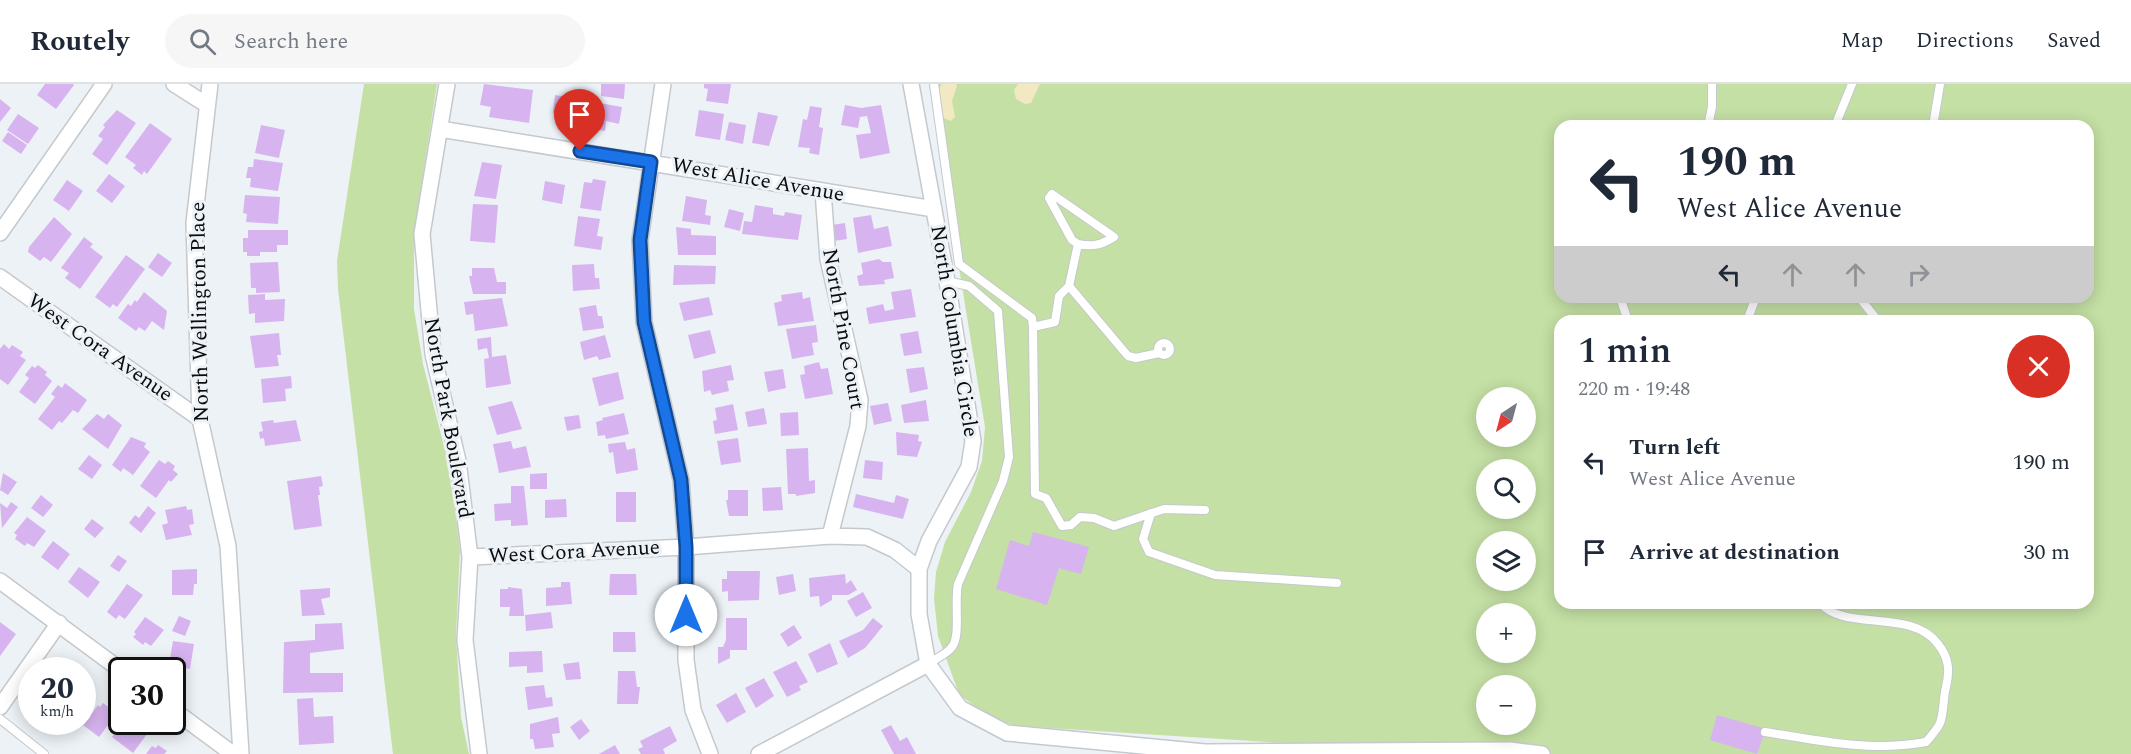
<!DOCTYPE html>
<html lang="en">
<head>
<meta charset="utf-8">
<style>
	:root { --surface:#fff; --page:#f6f6f7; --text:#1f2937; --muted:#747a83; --line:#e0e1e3 }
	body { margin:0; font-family:Spectral,serif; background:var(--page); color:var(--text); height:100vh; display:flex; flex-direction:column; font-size:22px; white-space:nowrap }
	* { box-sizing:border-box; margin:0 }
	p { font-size:20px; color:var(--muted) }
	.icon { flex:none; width:33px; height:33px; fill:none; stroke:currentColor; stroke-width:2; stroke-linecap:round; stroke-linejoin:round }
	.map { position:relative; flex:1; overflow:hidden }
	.details { position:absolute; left:1554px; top:231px; width:540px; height:294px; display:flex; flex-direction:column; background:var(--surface); border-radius:18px; box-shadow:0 3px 15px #0003 }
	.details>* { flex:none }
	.guide { position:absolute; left:1554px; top:36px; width:540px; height:183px; border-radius:18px; box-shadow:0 3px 15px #0003; background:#fff; color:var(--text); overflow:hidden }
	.needle { width:39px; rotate:216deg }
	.controls { position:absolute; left:1476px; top:303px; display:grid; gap:12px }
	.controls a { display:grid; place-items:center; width:60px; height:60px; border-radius:50%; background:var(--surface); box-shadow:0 3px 15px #0003; font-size:30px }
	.speed { position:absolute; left:18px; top:573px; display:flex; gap:12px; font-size:30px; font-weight:700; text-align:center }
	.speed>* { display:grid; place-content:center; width:78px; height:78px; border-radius:50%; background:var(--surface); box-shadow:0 3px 15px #0003; line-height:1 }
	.speed small { font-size:15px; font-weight:400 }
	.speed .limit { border:3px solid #111; border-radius:9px; background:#fff; color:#111 }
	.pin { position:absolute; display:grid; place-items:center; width:51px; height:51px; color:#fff; margin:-62px -26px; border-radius:50% 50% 50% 0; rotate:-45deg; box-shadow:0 0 6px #0007 }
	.pin .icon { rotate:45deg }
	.me { position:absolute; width:66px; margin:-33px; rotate:0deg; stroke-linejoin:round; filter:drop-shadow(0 0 4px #0008) }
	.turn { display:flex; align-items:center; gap:21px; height:126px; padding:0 24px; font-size:27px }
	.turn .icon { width:78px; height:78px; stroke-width:2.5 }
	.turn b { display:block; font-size:42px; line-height:51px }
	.lanes { display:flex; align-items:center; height:57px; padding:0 24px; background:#0003; justify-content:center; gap:30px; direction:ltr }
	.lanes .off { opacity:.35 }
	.round { display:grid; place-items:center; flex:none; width:63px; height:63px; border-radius:32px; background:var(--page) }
	.overview { display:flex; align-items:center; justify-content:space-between; height:102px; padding:0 24px }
	h1 { font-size:36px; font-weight:600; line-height:45px }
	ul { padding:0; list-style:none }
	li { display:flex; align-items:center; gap:18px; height:90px; padding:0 24px }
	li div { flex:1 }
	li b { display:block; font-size:22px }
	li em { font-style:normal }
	header { display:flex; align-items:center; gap:36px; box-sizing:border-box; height:84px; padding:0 30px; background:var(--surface); border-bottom:2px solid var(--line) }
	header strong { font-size:28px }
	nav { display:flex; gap:33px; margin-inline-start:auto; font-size:21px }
	.search { width:420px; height:54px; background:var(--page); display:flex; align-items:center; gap:15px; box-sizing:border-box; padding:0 21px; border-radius:33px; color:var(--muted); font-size:22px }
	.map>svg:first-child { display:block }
	.green { fill:#c4e0a4; fill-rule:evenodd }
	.sand { fill:#f2e8c2 }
	.building { fill:#d7b4f0 }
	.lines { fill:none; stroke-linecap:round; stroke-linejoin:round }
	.service-casing { stroke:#c4c9ce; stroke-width:10 }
	.minor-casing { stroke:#c4c9ce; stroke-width:18 }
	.service { stroke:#fff; stroke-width:8 }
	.minor { stroke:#fff; stroke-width:15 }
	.route-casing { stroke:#114b97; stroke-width:15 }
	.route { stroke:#1a73e8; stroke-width:10 }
	.labels { text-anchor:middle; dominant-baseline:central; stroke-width:6; stroke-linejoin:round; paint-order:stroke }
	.street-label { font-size:21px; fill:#0a0c0d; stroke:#edf2f7 }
</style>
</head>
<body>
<header>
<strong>Routely</strong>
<div class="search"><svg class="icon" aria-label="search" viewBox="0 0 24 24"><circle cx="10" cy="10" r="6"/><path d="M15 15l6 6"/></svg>Search here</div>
<nav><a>Map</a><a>Directions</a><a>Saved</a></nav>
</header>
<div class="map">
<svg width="2131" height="670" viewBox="0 0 2131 670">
	<rect width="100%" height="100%" fill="#edf2f7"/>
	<path class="green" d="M364 0H437L414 149V225L423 280 446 370 455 426 460 466 456 552 461 633 469 670H393L338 205 337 177Z
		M929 0H2131V670H1454L1018 642 991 635 959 610 938 552 934 514 936 488 945 458 971 408 982 377 985 343ZM1560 42H2088V213H1560ZM1560 237H2088V519H1560ZM1486 314H1526V352H1486ZM1486 386H1526V424H1486ZM1486 458H1526V496H1486ZM1486 530H1526V568H1486ZM1486 602H1526V640H1486Z"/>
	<path class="sand" d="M942 0H956L957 2 952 17 955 33 951 37 941 33 937 7Z
		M1018 0H1040L1031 19 1025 20 1016 15 1014 6Z"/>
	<path class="building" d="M45 0H73L74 1 56 25 37 11Z
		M484 0 533 6 529 39 489 33 491 23 480 21Z
		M601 0H625L624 15 601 12Z
		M704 0H731L728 20 706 17 708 5 704 4Z
		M555 11 622 23 619 40 606 37 605 47 574 41 576 29H570V32L553 29Z
		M0 15 11 24 0 38Z
		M845 21 861 24 881 21 890 69 860 75 856 51 871 49 867 32 860 33 858 44 841 41Z
		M810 22 822 24 819 43 823 44 819 71 809 69 810 64 798 63 803 35 807 36Z
		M117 26 136 39 107 81 92 70 103 55 98 52 105 43 103 41Z
		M699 26 724 30 720 56 695 52Z
		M758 28 778 32 769 62 752 59Z
		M18 30 39 44 28 60 7 46Z
		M729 38 746 41 743 60 725 56Z
		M150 39 172 55 147 90 144 87 142 91 133 84 136 81 125 73Z
		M261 41 285 46 279 74 255 69Z
		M8 48 27 61 21 70 2 57Z
		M254 75 283 79 278 107 250 103 251 94H246L248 83H253Z
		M482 78 502 81 496 115 474 112Z
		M109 90 125 102 112 119 96 107Z
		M593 95 606 97 601 127 580 124 584 98 592 99Z
		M67 96 83 107 69 127 53 116Z
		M545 97 565 101 562 120 542 116Z
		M245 111 280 113 278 140 246 138 247 130 243 129Z
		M686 112 707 116 705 131 711 132 710 141 682 137Z
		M473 120 498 121 495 159 470 157Z
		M755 121 773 124V130L784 132 785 128 802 131 798 156 742 150 744 137 752 138Z
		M729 125 744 129 740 147 724 143Z
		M871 131 874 145 888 142 892 162 858 169 853 134Z
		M578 132 600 135 597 152 603 153 601 166 574 162Z
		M54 133 72 150 51 178 44 173 40 177 28 168 29 163Z
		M845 139 847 155 834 157 832 141Z
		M676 143 691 145V151L716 152V171H678Z
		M248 146H288V161H277V168H260V172H247V168H243V154H248Z
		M84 153 93 160 90 163 103 173 80 205 65 194 69 189 61 184Z
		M158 169 172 179 162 193 148 183Z
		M126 171 145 185 117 223 113 220 110 224 95 213Z
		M879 175 883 178H891L894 194 884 196 885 200 859 202 857 192 863 190 861 179Z
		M278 178 280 208 256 209V204H251L250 179Z
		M594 180 595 194H599L600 205 573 207 572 181Z
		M674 181 716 182 715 200 673 201Z
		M472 184H494L497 198H506V210H473L469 192H472Z
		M911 205 916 233 869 240 866 224 883 220 885 227 894 225 891 208Z
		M144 208 167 227 164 246 152 237 145 247 139 243 136 247 118 234 128 220 131 222 135 216 137 218Z
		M802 208 803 215 810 213 814 237 778 242 774 219 782 217 781 211Z
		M265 210V216L285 215 284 237 255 239V229L249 230 248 211Z
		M709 213 713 231 684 237 679 219Z
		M502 214 508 242 475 247 473 230 466 231 464 218Z
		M596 221 598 232H602L604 244 583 247 579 224Z
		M816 241 818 258 812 259 814 271 792 275 786 245Z
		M710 246 716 269 694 275 688 251Z
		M918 247 922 269 904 272 900 250Z
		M279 249 281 271H277L279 282 255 284 250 252Z
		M605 251 611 273 599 276 597 272 584 276 580 258Z
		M491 253 492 273 506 271 511 300 486 304 484 275 489 274 487 264 478 266 477 255Z
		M4 260 9 265 12 261 23 268 20 272 26 276 8 301 0 295V265Z
		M819 278 821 285 828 284 833 310 805 315 800 291 805 290 804 282Z
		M38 281 47 288 45 291 52 297 35 320 19 308 29 294 25 291 32 282 35 284Z
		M731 281 734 296 727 297 729 307 712 311 710 306 704 308 702 287Z
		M924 283 928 305 910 309 906 285Z
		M783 285 786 304 768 308 764 288Z
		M618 288 624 315 599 322 592 294Z
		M291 292 292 304 285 305 286 317 263 319 261 295Z
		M65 299 87 316 78 329 73 326 62 339 59 337 52 346 38 335 55 313 51 310 58 301 62 304Z
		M926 316 929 337 904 339 901 321Z
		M512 317 522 345 497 351 488 323Z
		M888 319 892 337 874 341 870 322Z
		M733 320 738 346 715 350 713 337 717 336 715 324Z
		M764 324 767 340 748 343 745 328Z
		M798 328 799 351 781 352 780 329Z
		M624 329 629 350 606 355 605 351 598 352 596 338 603 336 602 334Z
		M97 330 104 335 108 330 122 341 108 365 82 345Z
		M579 331 581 344 567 347 564 333Z
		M273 336 274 339 296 336 301 357 265 362 264 354 260 355 259 348 263 347 261 338Z
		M896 348 919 351 918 357 922 358 917 373 897 371Z
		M131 353 146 359 144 363 150 368 133 391 123 384 121 388 112 381Z
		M738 354 741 378 721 381 717 357Z
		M511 357 513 365 526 362 531 383 499 389 493 360Z
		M625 358 627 366 635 364 638 386 616 390 613 368 609 369 608 360Z
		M808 364 809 397 815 396V409L796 412V410H788L786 365Z
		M89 371 102 381 92 395 78 385Z
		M159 376 165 380 168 377 175 382 173 386 178 390 171 398 169 396 156 414 140 402Z
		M865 376 883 378 882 396 863 394Z
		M3 389 17 398 8 411 0 406Z
		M547 389V405H530V390Z
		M321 392 323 402 319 403 320 411H318L322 442 294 446 287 397Z
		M511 402H524L528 441 511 442V436L495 437 494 420 511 419Z
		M781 403 783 426 763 427 762 404Z
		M728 406H748V432H729L726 416H728Z
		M616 408H636V438H616Z
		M856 410 894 419 896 411 909 415 903 435 853 423Z
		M41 411 53 421 43 433 31 424Z
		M566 415 567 433 545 434V416Z
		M11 418 18 423 2 444 0 419 7 424Z
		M148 422 156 429 141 449 129 439 135 431 139 434Z
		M186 422 187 426 192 425 194 440 189 441 192 451 166 456 162 441 168 439 165 426Z
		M27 433 46 447 34 463 27 459 25 462 15 455 17 451 14 449Z
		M92 435 104 444 95 454 84 445Z
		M1033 448 1089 463 1081 490 1059 484 1047 521 996 505 1010 456 1029 462Z
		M53 457 70 470 58 486 41 473Z
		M118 471 127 477 119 488 110 482Z
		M79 483 100 498 88 514 68 498Z
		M197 485V500H194L193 511H172V486Z
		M727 487H760L759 516 728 517V507L722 508V495H727Z
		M610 490H636L637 511H609Z
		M793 490 796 507 779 511 776 493Z
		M845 490 846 500 851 496 857 506 848 511H832V516L820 523 819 512 810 513 809 494Z
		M561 498H570L572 520 546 522V504L561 503Z
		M127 500 143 511 125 535 119 531 116 535 107 528Z
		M508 503 522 505 524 532H509L510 523H500V505H508Z
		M330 504V513L321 515 325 531 302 532 300 506Z
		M863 508 872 524 856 533 847 517Z
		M551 528 553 544 526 547 525 531Z
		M179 532 191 537 185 552 172 547Z
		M145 533 164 546 151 562 145 558 143 561 133 553 136 550 134 548Z
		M726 534H747V566H730V574L718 580V563H723L726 556Z
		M873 534 883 542 865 564 848 574 839 557 863 546Z
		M0 538 16 550 0 572Z
		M342 539 344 565 310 569V589H343V608L283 609 284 558 315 556V540Z
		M794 541 802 554 788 563 780 550Z
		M613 548H635L636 568H613Z
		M173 557 194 560 190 585 169 581Z
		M830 559 838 580 817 589 808 570Z
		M542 567 543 588 527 589V582L509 583V568Z
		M796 577 808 598 799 602 801 606 787 613 773 588Z
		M579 578 581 595 566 596 563 580Z
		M618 587H635L637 603H640L638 620H617Z
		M764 594 774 612 756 624 745 604Z
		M544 601 546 614 552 613 553 622 528 626 525 603Z
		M736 609 746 628 727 639 716 621Z
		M313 614 314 633 333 632 334 659 299 661 297 615Z
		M103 619 111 625 108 629 114 633 99 653 83 641 98 621 100 623Z
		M1717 631 1766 645 1757 670 1710 656Z
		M558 633 560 649 552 650 554 663 535 665 533 655H530V640Z
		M581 635 590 647 579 656 570 643Z
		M129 638 147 650 133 669 112 653 123 639 126 642Z
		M891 641 900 657 907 653 916 670H894L881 646Z
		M670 642 677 657 663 665 665 670H641L638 665 643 663 640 657Z
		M158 661 167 667 164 670H146L152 662 156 664Z
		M615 661 620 670H599Z"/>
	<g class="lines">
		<g class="service-casing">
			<path id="service" d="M934 0 959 180 1032 234 1033 243
				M1708 42 1712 23V0
				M1835 42 1852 0
				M1933 42 1940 0
				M1078 160 1072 156 1049 114 1052 110 1114 153C1101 161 1093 163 1078 160L1069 202 1128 272 1136 274 1159 269
				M1069 202 1059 212 1055 238 1033 243 1035 410 1046 414 1062 442 1071 441 1080 433 1094 434 1114 442 1164 425 1205 426
				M1620 213 1628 237
				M1859 213 1878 237
				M1747 237 1756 213
				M1158 265a6 6 0 1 1 12 0a6 6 0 1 1-12 0Z
				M1151 429 1143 455 1149 468 1215 491 1337 499
				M928 580C935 575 947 570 952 563 961 552 954 516 958 500L1003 397 1009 373 998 227 969 202 947 197
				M0 635 44 670
				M1765 648C1822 657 1869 668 1926 658 1930 653 1937 646 1940 639 1944 629 1943 614 1946 603 1950 586 1949 574 1938 560 1911 524 1845 548 1820 519"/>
		</g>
		<g class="minor-casing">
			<path id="minor" d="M174 0 207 21
				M210 0 194 139 200 335 228 462 241 670
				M447 0 422 150 433 270 458 377 470 473 465 556 479 670
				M663 0 640 156 644 238 681 396 686 463V576L693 626 710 670
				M911 0 947 197 973 357 969 383 929 457 919 485V530L928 580 960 624 1007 649 1205 668 1510 666 1542 670
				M440 45 934 125
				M823 107 828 175 860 316 858 342 830 452
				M0 149 104 0
				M0 193 200 335
				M470 473 686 463 830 452 867 453 895 466 919 485
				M0 497 122 587
				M0 623 59 539
				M172 625 233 670
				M759 670 928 580"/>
		</g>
		<use href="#service" class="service"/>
		<use href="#minor" class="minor"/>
	</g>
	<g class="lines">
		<g class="route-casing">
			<path id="route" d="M580 67 651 78 640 156 644 238 681 396 686 463V531"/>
		</g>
		<use href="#route" class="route"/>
	</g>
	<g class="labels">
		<g class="street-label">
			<text transform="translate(758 96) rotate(10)">West Alice Avenue</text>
			<text transform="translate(200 228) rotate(-91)">North Wellington Place</text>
			<text transform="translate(843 245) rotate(80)">North Pine Court</text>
			<text transform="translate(954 247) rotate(81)">North Columbia Circle</text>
			<text transform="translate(100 264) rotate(35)">West Cora Avenue</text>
			<text transform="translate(448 334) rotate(80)">North Park Boulevard</text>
			<text transform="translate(574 468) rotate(-3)">West Cora Avenue</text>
		</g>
	</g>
</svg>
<div class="controls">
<a><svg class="needle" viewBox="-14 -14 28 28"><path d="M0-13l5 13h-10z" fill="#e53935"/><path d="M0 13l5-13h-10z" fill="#747a83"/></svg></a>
<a><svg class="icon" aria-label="search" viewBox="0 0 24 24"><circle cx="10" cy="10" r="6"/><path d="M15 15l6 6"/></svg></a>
<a><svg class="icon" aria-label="layers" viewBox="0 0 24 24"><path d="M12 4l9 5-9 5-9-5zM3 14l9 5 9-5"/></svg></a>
<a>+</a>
<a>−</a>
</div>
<div class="speed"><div>20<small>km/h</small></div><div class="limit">30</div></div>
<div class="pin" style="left:580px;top:67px;background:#d93025"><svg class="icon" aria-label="arrive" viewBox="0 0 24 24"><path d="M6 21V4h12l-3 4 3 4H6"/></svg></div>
<svg class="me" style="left:686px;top:531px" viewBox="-20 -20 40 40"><circle r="19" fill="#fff"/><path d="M0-13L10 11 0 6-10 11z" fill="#1a73e8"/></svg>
<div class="guide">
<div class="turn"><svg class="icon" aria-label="left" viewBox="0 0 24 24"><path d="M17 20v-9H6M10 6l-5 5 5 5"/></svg><div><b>190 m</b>West Alice Avenue</div></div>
<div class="lanes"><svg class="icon" aria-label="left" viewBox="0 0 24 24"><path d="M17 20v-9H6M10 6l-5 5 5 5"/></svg><svg class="icon off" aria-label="ahead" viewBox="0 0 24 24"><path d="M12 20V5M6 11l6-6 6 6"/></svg><svg class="icon off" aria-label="ahead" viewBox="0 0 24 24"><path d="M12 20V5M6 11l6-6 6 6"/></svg><svg class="icon off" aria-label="right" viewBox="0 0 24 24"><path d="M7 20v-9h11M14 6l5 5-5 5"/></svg></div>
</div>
<section class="details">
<div class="overview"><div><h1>1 min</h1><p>220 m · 19:48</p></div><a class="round" style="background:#d93025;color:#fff"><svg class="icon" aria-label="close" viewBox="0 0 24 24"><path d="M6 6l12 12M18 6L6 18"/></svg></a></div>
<ul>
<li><svg class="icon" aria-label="left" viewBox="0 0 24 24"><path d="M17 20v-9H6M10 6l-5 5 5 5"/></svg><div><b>Turn left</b><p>West Alice Avenue</p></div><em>190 m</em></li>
<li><svg class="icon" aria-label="arrive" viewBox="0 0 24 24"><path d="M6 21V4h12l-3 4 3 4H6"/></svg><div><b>Arrive at destination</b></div><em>30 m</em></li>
</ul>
</section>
</div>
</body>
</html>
